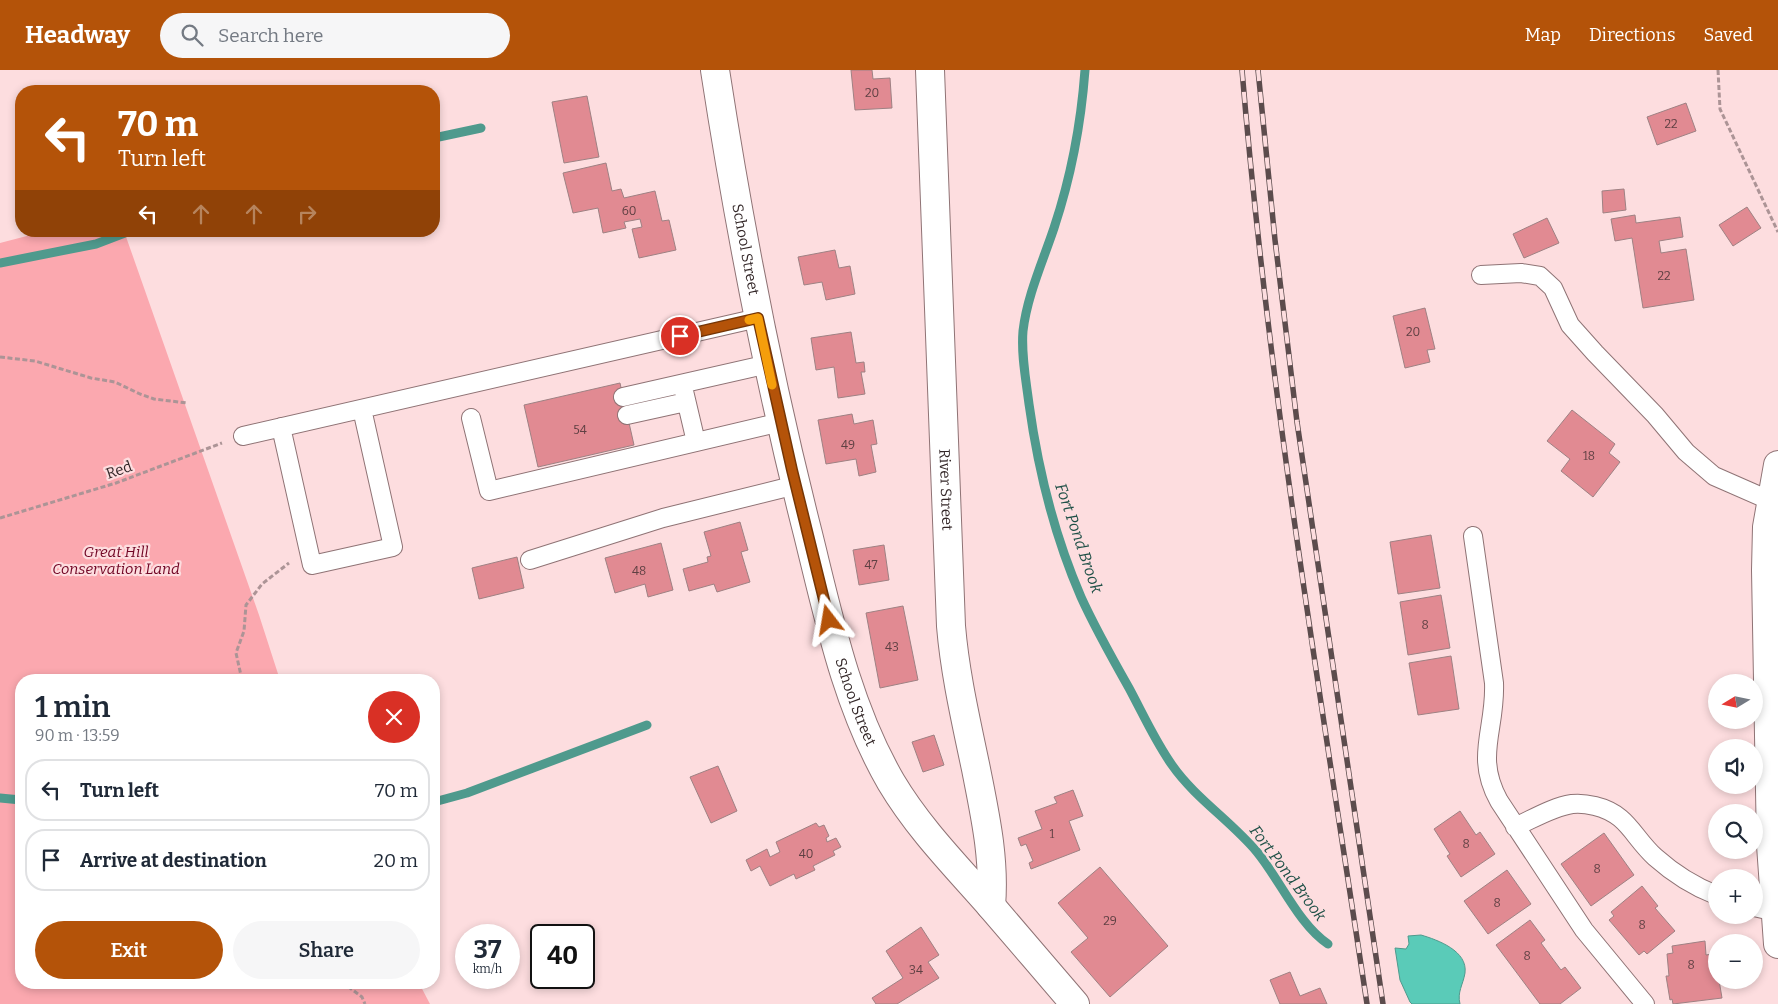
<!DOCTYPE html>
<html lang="en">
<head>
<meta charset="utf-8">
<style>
	:root { --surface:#fff; --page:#f6f6f7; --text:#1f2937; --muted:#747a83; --line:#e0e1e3; --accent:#b45309 }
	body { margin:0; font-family:Bitter,serif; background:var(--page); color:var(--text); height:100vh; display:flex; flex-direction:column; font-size:19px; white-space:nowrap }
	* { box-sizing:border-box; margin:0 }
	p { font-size:16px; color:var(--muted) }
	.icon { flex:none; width:28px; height:28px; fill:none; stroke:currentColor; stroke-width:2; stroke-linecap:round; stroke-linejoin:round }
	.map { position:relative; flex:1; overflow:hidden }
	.side { position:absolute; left:15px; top:604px; width:425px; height:315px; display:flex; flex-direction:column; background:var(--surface); border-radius:20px; box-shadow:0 2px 8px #0003 }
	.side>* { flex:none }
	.top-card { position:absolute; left:15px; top:15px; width:425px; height:152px; border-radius:20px; box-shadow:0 2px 8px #0003; background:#b45309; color:#fff; overflow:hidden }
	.needle { width:32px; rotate:260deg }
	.controls { position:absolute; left:1708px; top:604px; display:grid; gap:10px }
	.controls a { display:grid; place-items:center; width:55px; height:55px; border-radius:50%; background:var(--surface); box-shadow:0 2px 8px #0003; font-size:25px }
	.speed { position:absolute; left:455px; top:854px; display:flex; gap:10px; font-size:25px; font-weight:700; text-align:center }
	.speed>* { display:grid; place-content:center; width:65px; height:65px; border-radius:50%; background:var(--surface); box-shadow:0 2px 8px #0003; line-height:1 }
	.speed small { font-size:12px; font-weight:400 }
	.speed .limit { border:2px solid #111; border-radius:8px; background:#fff; color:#111 }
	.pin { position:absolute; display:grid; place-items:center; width:42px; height:42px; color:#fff; margin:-21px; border:2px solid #fff; border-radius:50%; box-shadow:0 1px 5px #0007 }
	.me { position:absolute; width:55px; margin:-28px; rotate:346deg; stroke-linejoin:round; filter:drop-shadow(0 0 4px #0008) }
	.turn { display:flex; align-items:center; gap:18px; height:105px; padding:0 20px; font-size:22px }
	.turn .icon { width:65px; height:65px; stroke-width:2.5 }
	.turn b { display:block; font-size:35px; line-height:42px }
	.lanes { display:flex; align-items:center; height:48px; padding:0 20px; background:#0003; justify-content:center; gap:25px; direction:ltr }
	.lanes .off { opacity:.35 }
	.round { display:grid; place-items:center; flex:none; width:52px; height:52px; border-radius:26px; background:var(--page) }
	.overview { display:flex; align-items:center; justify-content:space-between; height:85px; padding:0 20px }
	h1 { font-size:30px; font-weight:600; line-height:38px }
	.primary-button { display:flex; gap:10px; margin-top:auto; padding:10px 20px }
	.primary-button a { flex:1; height:58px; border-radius:30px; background:var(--accent); color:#fff; font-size:20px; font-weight:600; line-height:58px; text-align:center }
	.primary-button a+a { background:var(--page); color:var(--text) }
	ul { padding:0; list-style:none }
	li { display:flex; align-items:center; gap:15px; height:62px; margin:0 10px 8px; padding:0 10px; border:2px solid var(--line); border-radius:20px }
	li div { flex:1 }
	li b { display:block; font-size:19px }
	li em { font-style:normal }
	header { display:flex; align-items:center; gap:30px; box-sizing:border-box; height:70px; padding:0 25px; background:var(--accent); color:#fff }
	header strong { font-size:24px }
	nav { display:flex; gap:28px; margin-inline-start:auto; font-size:18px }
	.search { width:350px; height:45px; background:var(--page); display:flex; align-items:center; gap:12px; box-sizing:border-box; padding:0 18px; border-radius:28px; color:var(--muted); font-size:19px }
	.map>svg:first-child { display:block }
	.green { fill:#fba8af }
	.water { fill:#5acbb8; stroke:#4f9a8d }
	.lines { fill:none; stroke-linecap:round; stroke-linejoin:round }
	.stream { stroke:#4f9a8d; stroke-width:9 }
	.building { fill:#e18a92; stroke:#9e8183 }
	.lane-casing { stroke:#8f7375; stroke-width:20 }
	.street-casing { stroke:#8f7375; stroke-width:30 }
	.secondary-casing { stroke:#8f7375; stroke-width:30 }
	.path { stroke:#ac9496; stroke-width:3; stroke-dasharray:5 2.5; stroke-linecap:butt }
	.lane { stroke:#fff; stroke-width:18 }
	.street { stroke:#fff; stroke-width:28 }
	.secondary { stroke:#fff; stroke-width:28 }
	.rail-casing { stroke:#5c4c4d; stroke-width:5.5 }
	.rail { stroke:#fddddf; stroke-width:4; stroke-dasharray:11; stroke-linecap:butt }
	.route-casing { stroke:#753606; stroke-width:12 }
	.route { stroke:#b45309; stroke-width:9 }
	.slow { stroke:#f59e0b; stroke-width:9 }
	.labels { text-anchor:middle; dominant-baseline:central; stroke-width:4.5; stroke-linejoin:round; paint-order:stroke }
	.number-label { font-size:12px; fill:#5f4043 }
	.street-label { font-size:15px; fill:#342829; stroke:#fddddf }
	.park-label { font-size:15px; font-style:italic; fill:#710524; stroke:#fddddf }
	.water-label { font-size:16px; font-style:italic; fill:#1f5047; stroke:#fddddf }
</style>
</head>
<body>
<header>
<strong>Headway</strong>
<div class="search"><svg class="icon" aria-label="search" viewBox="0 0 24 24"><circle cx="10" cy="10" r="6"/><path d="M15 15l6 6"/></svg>Search here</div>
<nav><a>Map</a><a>Directions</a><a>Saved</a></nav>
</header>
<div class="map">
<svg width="1778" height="934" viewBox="0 0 1778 934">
	<rect width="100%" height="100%" fill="#fddddf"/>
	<path class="green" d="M46 161H124L259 545 280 610H21V912L419 913 430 934H0V173Z"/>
	<path class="water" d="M1421 865C1438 870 1468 881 1465 903 1463 915 1457 922 1460 934H1412L1410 932 1400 910 1395 878 1406 879 1409 874 1408 866Z"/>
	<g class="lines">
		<path class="stream" d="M1085 0C1081 54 1071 107 1054 158 1043 191 1027 226 1023 261 1021 285 1026 310 1029 334 1038 399 1055 467 1081 527 1095 558 1112 588 1129 618 1143 644 1155 671 1172 695 1195 728 1231 751 1257 782 1280 810 1299 855 1328 874
			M434 68 481 58
			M0 193 96 174 130 161
			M0 728 21 730
			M434 732 467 723 647 655"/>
	</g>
	<path class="building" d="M851 0H872L873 9 890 8 892 38 855 40Z
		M587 26 599 87 564 93 552 32Z
		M1686 33 1696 61 1657 75 1647 47Z
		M606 93 612 121 621 119 624 128 655 121 662 151 669 150 676 180 639 188 632 159 642 157 640 149 624 152 626 158 603 163 598 138 573 143 563 103Z
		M1624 119 1626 140 1603 143 1602 121Z
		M1747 137 1761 158 1733 176 1719 155Z
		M1635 145 1636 153 1680 147 1683 167 1659 171 1661 183 1686 179 1694 230 1643 238 1632 168 1615 171 1611 149Z
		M1547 148 1559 173 1524 188 1513 164Z
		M835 180 839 198 850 196 855 224 826 230 822 212 804 215 798 187Z
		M1425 238 1435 279 1427 280 1430 292 1405 298 1393 246Z
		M851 262 856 293 864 292 865 302H861L865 324 838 328 834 297 816 300 811 268Z
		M620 313 634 375 538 397 524 335Z
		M1572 340 1615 374 1609 383 1620 392 1593 427 1561 401 1570 389 1547 371Z
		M852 344 854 354 873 350 877 374 871 375 876 402 859 406 856 389 826 394 818 350Z
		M740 452 748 480 741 482 750 512 717 522 714 514 689 521 683 499 708 492 707 487 711 486 704 462Z
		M1431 465 1440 518 1398 524 1390 472Z
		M661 473 673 520 648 527 645 514 615 523 605 488Z
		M884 475 889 510 859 515 853 480Z
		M517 487 524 518 479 529 472 498Z
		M1441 525 1450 578 1408 585 1400 532Z
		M903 536 918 610 880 618 866 543Z
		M1451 586 1459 639 1418 645 1409 593Z
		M934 665 944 695 923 702 912 672Z
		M718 696 737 741 711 753 690 707Z
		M1073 720 1083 746 1069 751 1080 780 1031 799 1029 793 1033 791 1026 774 1021 776 1018 768 1042 759 1035 741 1057 733 1054 727Z
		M1460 741 1476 765 1480 762 1495 784 1461 807 1447 786 1450 784 1434 759Z
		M816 753 819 757 824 755 829 766 826 768 827 772 836 768 841 777 833 781 835 785 813 796 815 800 796 809 794 804 770 816 760 796 751 801 746 790 767 779 770 787 780 782 776 772Z
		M1604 763 1634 805 1591 836 1561 794Z
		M1100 797 1168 876 1110 927 1071 882 1088 868 1058 833Z
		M1507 800 1531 834 1488 864 1464 831Z
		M1642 816 1658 836 1655 838 1675 861 1647 884 1644 881 1639 885 1609 850 1614 846 1611 842Z
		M1530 850 1545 870 1541 873 1561 900 1565 897 1581 918 1560 934H1540L1496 875Z
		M921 857 939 885 928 892 939 908 897 934H876L872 928 903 908 886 881Z
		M1705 871 1706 885 1712 884 1714 906H1716V910H1719L1722 928 1673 934 1672 929 1670 930 1666 906H1669L1667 884 1673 883 1672 876Z
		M1290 902 1300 926 1320 918 1327 934H1280L1270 910Z"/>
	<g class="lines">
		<g class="lane-casing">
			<path id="lane" d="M1481 205 1521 203 1540 206 1553 218 1570 255 1595 283 1655 345 1686 382 1714 406 1771 431
				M684 321 696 372
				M623 327 768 294
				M627 345 686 332
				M471 348 489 421 781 352
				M281 357 312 495 393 477 362 339
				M243 366 758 248
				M1473 466 1494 613C1496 660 1474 686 1499 731L1584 860 1645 934
				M530 490 663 448 796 415
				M1515 757C1533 749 1552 737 1572 734 1580 733 1587 734 1595 736 1628 744 1632 766 1655 787 1673 803 1693 816 1716 825
				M1754 837 1776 842"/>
		</g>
		<g class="street-casing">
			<g id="street">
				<path id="s1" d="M930 0 951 556C955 604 966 651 976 699 985 745 995 789 991 836"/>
			</g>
		</g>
		<g class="secondary-casing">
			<g id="secondary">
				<path id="s2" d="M715 0C739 156 769 311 808 464 829 549 847 636 891 712 919 759 956 796 991 836 1019 869 1047 901 1075 934"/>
				<path d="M1778 395 1767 457 1766 500 1771 775 1778 874"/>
			</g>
		</g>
		<path class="path" d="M1718 0 1720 39 1778 162
			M0 287 35 291 91 308 115 312 140 324 154 329 187 333
			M0 448 116 413 222 373
			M242 610 236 583 244 561 246 535 262 514 289 493
			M342 912 362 927 365 934"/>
		<use href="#lane" class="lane"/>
		<use href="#street" class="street"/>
		<use href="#secondary" class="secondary"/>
		<g class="rail-casing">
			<path id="rail" d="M1242 0C1268 313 1320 623 1367 934
				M1258 0 1275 170 1297 352 1383 934"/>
		</g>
		<use href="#rail" class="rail"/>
	</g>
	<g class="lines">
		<g class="route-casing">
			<path id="route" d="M680 266 758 248 792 400 829 550"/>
		</g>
		<use href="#route" class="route"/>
		<path class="slow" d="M749 250 758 248 772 315"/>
	</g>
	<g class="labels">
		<g class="number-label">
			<text x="872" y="23">20</text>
			<text x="1671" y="54">22</text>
			<text x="629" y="141">60</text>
			<text x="1664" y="206">22</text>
			<text x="1413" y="262">20</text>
			<text x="580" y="360">54</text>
			<text x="848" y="375">49</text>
			<text x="1589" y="386">18</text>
			<text x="871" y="495">47</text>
			<text x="639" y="501">48</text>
			<text x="1425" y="555">8</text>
			<text x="892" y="577">43</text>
			<text x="1052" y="764">1</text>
			<text x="1466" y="774">8</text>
			<text x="806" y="784">40</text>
			<text x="1597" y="799">8</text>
			<text x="1497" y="833">8</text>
			<text x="1110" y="851">29</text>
			<text x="1642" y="855">8</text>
			<text x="1527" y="886">8</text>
			<text x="1691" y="895">8</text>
			<text x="916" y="900">34</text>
		</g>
		<g class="street-label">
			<text stroke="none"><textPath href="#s2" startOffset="182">School Street</textPath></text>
			<text transform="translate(119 400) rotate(-19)">Red</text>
			<text stroke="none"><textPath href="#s1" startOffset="420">River Street</textPath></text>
			<text stroke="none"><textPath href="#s2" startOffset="648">School Street</textPath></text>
		</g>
		<g class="park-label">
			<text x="116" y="482">Great Hill<tspan x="116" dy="17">Conservation Land</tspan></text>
		</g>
		<g class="water-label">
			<text transform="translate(1079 468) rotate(71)">Fort Pond Brook</text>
			<text transform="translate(1288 803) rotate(53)">Fort Pond Brook</text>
		</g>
	</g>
</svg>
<div class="controls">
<a><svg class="needle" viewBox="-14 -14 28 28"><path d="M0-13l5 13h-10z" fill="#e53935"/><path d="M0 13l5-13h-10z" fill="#747a83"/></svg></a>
<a><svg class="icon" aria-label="sound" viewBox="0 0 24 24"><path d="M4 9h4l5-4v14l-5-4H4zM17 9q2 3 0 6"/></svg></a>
<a><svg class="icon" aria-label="search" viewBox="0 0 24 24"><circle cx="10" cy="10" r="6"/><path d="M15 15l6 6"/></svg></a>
<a>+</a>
<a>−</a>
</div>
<div class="speed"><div>37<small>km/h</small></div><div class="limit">40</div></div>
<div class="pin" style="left:680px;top:266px;background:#d93025"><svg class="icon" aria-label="arrive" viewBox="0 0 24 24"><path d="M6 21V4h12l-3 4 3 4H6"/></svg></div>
<svg class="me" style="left:829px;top:550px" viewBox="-20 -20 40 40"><path d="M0-17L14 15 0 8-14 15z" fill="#b45309" stroke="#fff" stroke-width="4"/></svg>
<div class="top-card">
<div class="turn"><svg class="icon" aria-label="left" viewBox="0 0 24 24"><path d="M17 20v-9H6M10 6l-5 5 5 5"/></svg><div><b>70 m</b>Turn left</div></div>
<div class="lanes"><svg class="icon" aria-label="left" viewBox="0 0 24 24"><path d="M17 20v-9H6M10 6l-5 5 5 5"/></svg><svg class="icon off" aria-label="ahead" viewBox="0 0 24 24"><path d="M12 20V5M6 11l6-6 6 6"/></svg><svg class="icon off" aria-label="ahead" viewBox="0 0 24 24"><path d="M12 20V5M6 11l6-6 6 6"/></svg><svg class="icon off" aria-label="right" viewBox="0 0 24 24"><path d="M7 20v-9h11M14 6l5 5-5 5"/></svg></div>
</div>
<section class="side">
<div class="overview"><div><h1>1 min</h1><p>90 m · 13:59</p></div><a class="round" style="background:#d93025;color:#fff"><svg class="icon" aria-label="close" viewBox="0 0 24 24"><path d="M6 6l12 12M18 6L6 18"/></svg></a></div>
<ul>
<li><svg class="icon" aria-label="left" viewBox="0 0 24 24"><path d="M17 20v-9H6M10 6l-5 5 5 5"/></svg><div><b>Turn left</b></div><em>70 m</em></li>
<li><svg class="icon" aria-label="arrive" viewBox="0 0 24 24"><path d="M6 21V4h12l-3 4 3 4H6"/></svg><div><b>Arrive at destination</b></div><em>20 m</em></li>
</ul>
<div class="primary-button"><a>Exit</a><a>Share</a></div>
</section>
</div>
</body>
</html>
